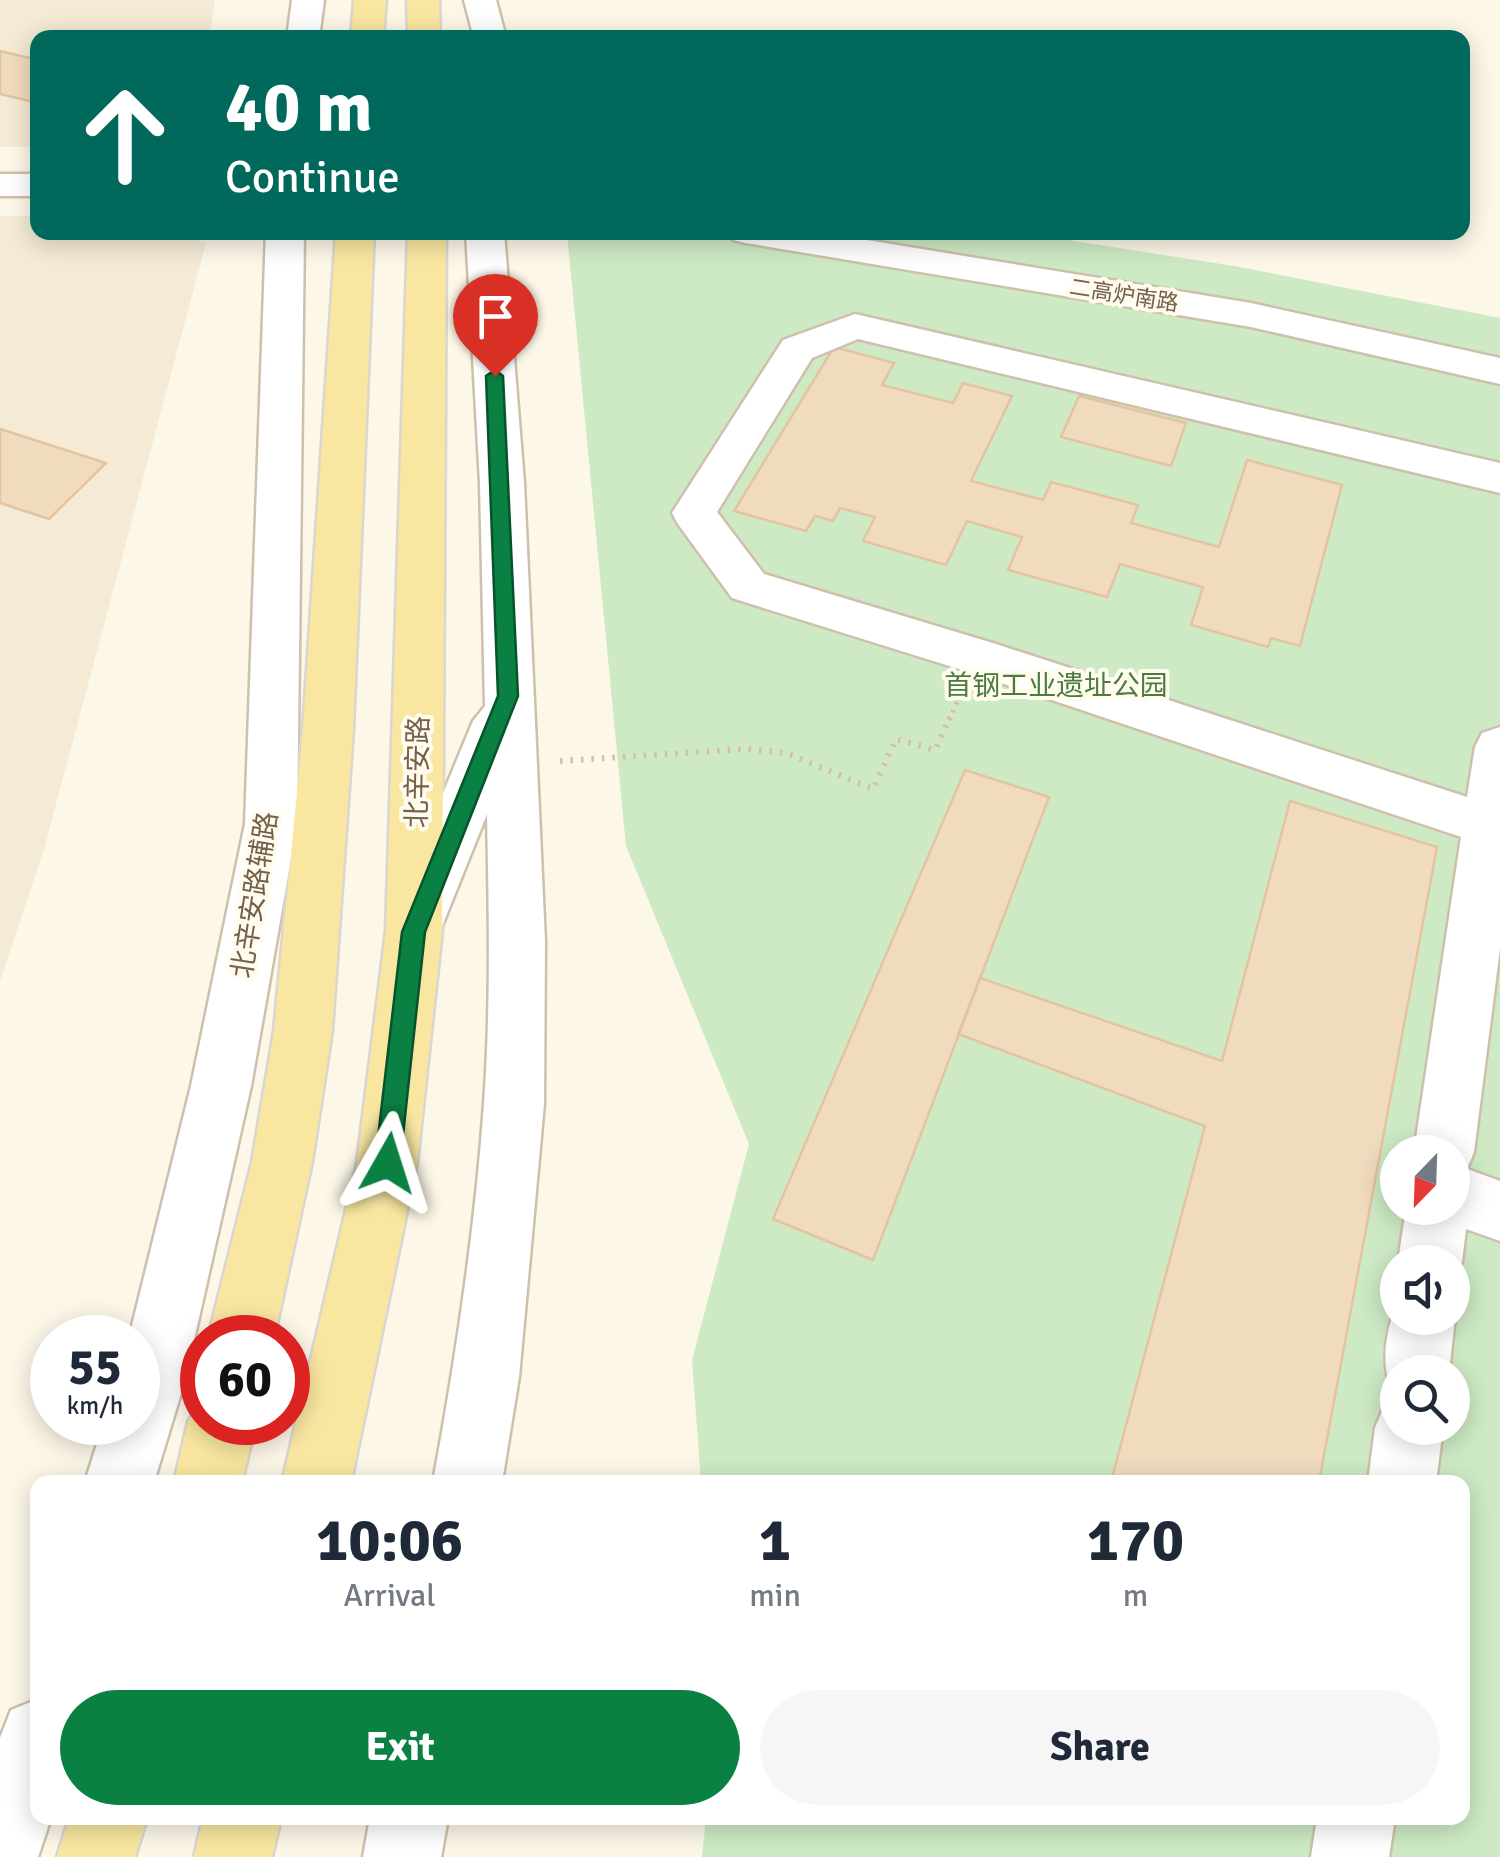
<!DOCTYPE html>
<html lang="en">
<head>
<meta charset="utf-8">
<style>
	:root { --surface:#fff; --page:#f6f6f7; --text:#1f2937; --muted:#747a83; --accent:#0b8043 }
	body { margin:0; font-family:Signika,"Noto Sans SC",sans-serif; background:var(--page); color:var(--text); height:100vh; display:flex; flex-direction:column; font-size:38px; white-space:nowrap }
	* { box-sizing:border-box; margin:0 }
	p { font-size:32px; color:var(--muted) }
	.icon { flex:none; width:55px; height:55px; fill:none; stroke:currentColor; stroke-width:2; stroke-linecap:round; stroke-linejoin:round }
	.map { position:relative; flex:1; overflow:hidden }
	.drawer { position:absolute; left:30px; top:1475px; width:1440px; height:350px; display:flex; flex-direction:column; background:var(--surface); border-radius:20px; box-shadow:0 5px 25px #0003 }
	.drawer>* { flex:none }
	.guide { position:absolute; left:30px; top:30px; width:1440px; height:210px; border-radius:20px; box-shadow:0 5px 25px #0003; background:#00695c; color:#fff; overflow:hidden }
	.needle { width:65px; rotate:203deg }
	.buttons { position:absolute; left:1380px; top:1135px; display:grid; gap:20px }
	.buttons a { display:grid; place-items:center; width:90px; height:90px; border-radius:50%; background:var(--surface); box-shadow:0 5px 25px #0003; font-size:50px }
	.speed { position:absolute; left:30px; top:1315px; display:flex; gap:20px; font-size:50px; font-weight:700; text-align:center }
	.speed>* { display:grid; place-content:center; width:130px; height:130px; border-radius:50%; background:var(--surface); box-shadow:0 5px 25px #0003; line-height:1 }
	.speed small { font-size:25px; font-weight:400 }
	.speed .limit { border:15px solid #d22; background:#fff; color:#111 }
	.pin { position:absolute; display:grid; place-items:center; width:85px; height:85px; color:#fff; margin:-102px -42px; border-radius:50% 50% 50% 0; rotate:-45deg; box-shadow:0 0 10px #0007 }
	.pin .icon { rotate:45deg }
	.me { position:absolute; width:110px; margin:-55px; rotate:6deg; stroke-linejoin:round; filter:drop-shadow(0 0 8px #0008) }
	.turn { display:flex; align-items:center; gap:35px; height:210px; padding:0 30px; font-size:45px }
	.turn .icon { width:130px; height:130px; stroke-width:2.5 }
	.turn b { display:block; font-size:70px; line-height:85px }
	.eta { display:flex; justify-content:space-evenly; align-items:center; height:170px; text-align:center }
	.eta b { font-size:60px; font-weight:700; line-height:70px }
	.primary-button { display:flex; gap:20px; margin-top:auto; padding:20px 30px }
	.primary-button a { flex:1; height:115px; border-radius:60px; background:var(--accent); color:#fff; font-size:40px; font-weight:700; line-height:115px; text-align:center }
	.primary-button a+a { background:var(--page); color:var(--text) }
	.map>svg:first-child { display:block }
	.residential { fill:#f4ead5 }
	.green { fill:#ceeac5; fill-rule:evenodd }
	.building { fill:#f1dbbf; stroke:#e3c49f; stroke-width:2.5 }
	.lines { fill:none; stroke-linecap:round; stroke-linejoin:round }
	.minor-casing { stroke:#cec0ad; stroke-width:5 }
	.major-casing { stroke:#dbd6d0; stroke-width:5 }
	.path-far1 { stroke:#d6bfa1; stroke-width:5; stroke-dasharray:2.5 6; stroke-linecap:butt }
	.path { stroke:#d6bfa1; stroke-width:6; stroke-dasharray:2.5 8; stroke-linecap:butt }
	.minor { fill:#fff; fill-rule:evenodd }
	.major { fill:#f9e7a1; fill-rule:evenodd }
	.route { fill:#0b8043; stroke:#07532c; stroke-width:2.5 }
	.labels { text-anchor:middle; dominant-baseline:central; stroke-width:8; stroke-linejoin:round; paint-order:stroke }
	.far-street-label { font-size:22px; fill:#75614b; stroke:#fffbed }
	.park-label { font-size:28px; fill:#4b7b43; stroke:#fffbed }
	.street-label { font-size:28px; fill:#75614b; stroke:#fffbed }
</style>
</head>
<body>
<div class="map">
<svg width="1500" height="1857" viewBox="0 0 1500 1857">
	<rect width="100%" height="100%" fill="#fcf7e7"/>
	<path class="residential" d="M0 0H215L209 37 38 38 37 147H0Z
		M0 216H37L38 232 175 233 206 243 44 849 0 981Z"/>
	<path class="green" d="M567 233H1023L1240 267 1500 318V1857H702L706 1818H1462V1482H701L692 1360 749 1144 626 846ZM1398 1152H1452V1208H1398ZM1398 1262H1452V1318H1398ZM1398 1372H1452V1428H1398Z"/>
	<path class="building" d="M0 51 38 60V103L0 94Z
		M834 347 894 363 882 385 953 403 963 383 1012 396 971 481 1043 500 1051 482 1138 505 1131 523 1219 547 1247 460 1342 485 1300 646 1271 638 1268 647 1191 625 1203 587 1120 564 1107 597 1008 570 1022 537 967 521 946 565 863 541 875 517 840 508 833 521 815 516 806 531 734 511Z
		M1079 396 1186 423 1171 466 1061 437Z
		M0 429 106 463 49 519 0 503Z
		M965 770 1049 797 873 1260 773 1219Z
		M1290 801 1437 847 1319 1482H1111L1205 1126 958 1034 980 978 1222 1061Z"/>
	<g class="lines">
		<g class="minor-casing">
			<path id="minor" d="M292 0H324L319 38H287Z
				M464 0H496L506 38H474Z
				M0 174H38V196H0Z
				M266 232H304L297 824 251 1086 185 1380 154 1482H85L104 1422H138V1338H129L191 1086 245 824Z
				M466 232H504L524 483 545 941 544 1104 519 1377 502 1482H433C456 1358 475 1230 484 1104 491 1008 489 911 487 814L434 946 415 953 396 946 387 929 473 721 485 706 480 483Z
				M728 232H818L1251 303 1500 358V384L1251 327 746 243 733 240Z
				M855 314 1500 463V493L858 339 812 358 717 512 764 574 996 644 1467 797 1475 747 1482 733 1500 727V948L1474 1152 1467 1169 1500 1181V1241L1466 1229 1462 1262 1452 1284V1262H1398L1406 1208H1452V1152H1414L1461 837 962 670 732 598 678 524 672 513 783 340Z
				M1398 1301V1318H1452V1311L1455 1318 1449 1372H1398V1397L1393 1395C1380 1364 1385 1332 1398 1301Z
				M1398 1399V1428H1443L1436 1482H1368L1375 1428 1385 1404Z
				M38 1699V1818H51L38 1857H0V1738L11 1710Z
				M370 1818H448L441 1857H363Z
				M1317 1818H1395L1389 1857H1311Z"/>
		</g>
		<g class="major-casing">
			<path id="major" d="M354 0H386L383 38H351Z
				M407 0H439L440 38H408Z
				M336 232H374L353 730 332 1031 312 1162 274 1338H208L252 1162 274 1031 303 730Z
				M408 232H446L442 931 417 1163 351 1482H282L357 1163 386 931Z
				M202 1396V1422H256L242 1482H174L188 1422Z
				M69 1818H147L135 1857H57Z
				M203 1818H281L272 1857H194Z"/>
		</g>
		<path class="path-far1" d="M949 720 961 694"/>
		<path class="path" d="M560 761 746 749 786 753 873 789 896 739 935 750 950 717"/>
		<use href="#minor" class="minor"/>
		<use href="#major" class="major"/>
	</g>
	<path class="route" d="M495 370 503 376 518 696 425 932 400 1163 396 1171 388 1175 379 1171 375 1163 402 932 498 696 486 376Z"/>
	<g class="labels">
		<g class="far-street-label">
			<text transform="translate(1124 295) rotate(9)">二高炉南路</text>
		</g>
		<g class="park-label">
			<text x="1056" y="686">首钢工业遗址公园</text>
		</g>
		<g class="street-label">
			<text transform="translate(418 772) rotate(-89)">北辛安路</text>
			<text transform="translate(255 895) rotate(-81)">北辛安路辅路</text>
		</g>
	</g>
</svg>
<div class="buttons">
<a><svg class="needle" viewBox="-14 -14 28 28"><path d="M0-13l5 13h-10z" fill="#e53935"/><path d="M0 13l5-13h-10z" fill="#747a83"/></svg></a>
<a><svg class="icon" aria-label="sound" viewBox="0 0 24 24"><path d="M4 9h4l5-4v14l-5-4H4zM17 9q2 3 0 6"/></svg></a>
<a><svg class="icon" aria-label="search" viewBox="0 0 24 24"><circle cx="10" cy="10" r="6"/><path d="M15 15l6 6"/></svg></a>
</div>
<div class="speed"><div>55<small>km/h</small></div><div class="limit">60</div></div>
<div class="pin" style="left:495px;top:376px;background:#d93025"><svg class="icon" aria-label="arrive" viewBox="0 0 24 24"><path d="M6 21V4h12l-3 4 3 4H6"/></svg></div>
<svg class="me" style="left:388px;top:1163px" viewBox="-20 -20 40 40"><path d="M0-17L14 15 0 8-14 15z" fill="#0b8043" stroke="#fff" stroke-width="4"/></svg>
<div class="guide">
<div class="turn"><svg class="icon" aria-label="ahead" viewBox="0 0 24 24"><path d="M12 20V5M6 11l6-6 6 6"/></svg><div><b>40 m</b>Continue</div></div>
</div>
<section class="drawer">
<div class="eta">
<div><b>10:06</b><p>Arrival</p></div>
<div><b>1</b><p>min</p></div>
<div><b>170</b><p>m</p></div>
</div>
<div class="primary-button"><a>Exit</a><a>Share</a></div>
</section>
</div>
</body>
</html>
